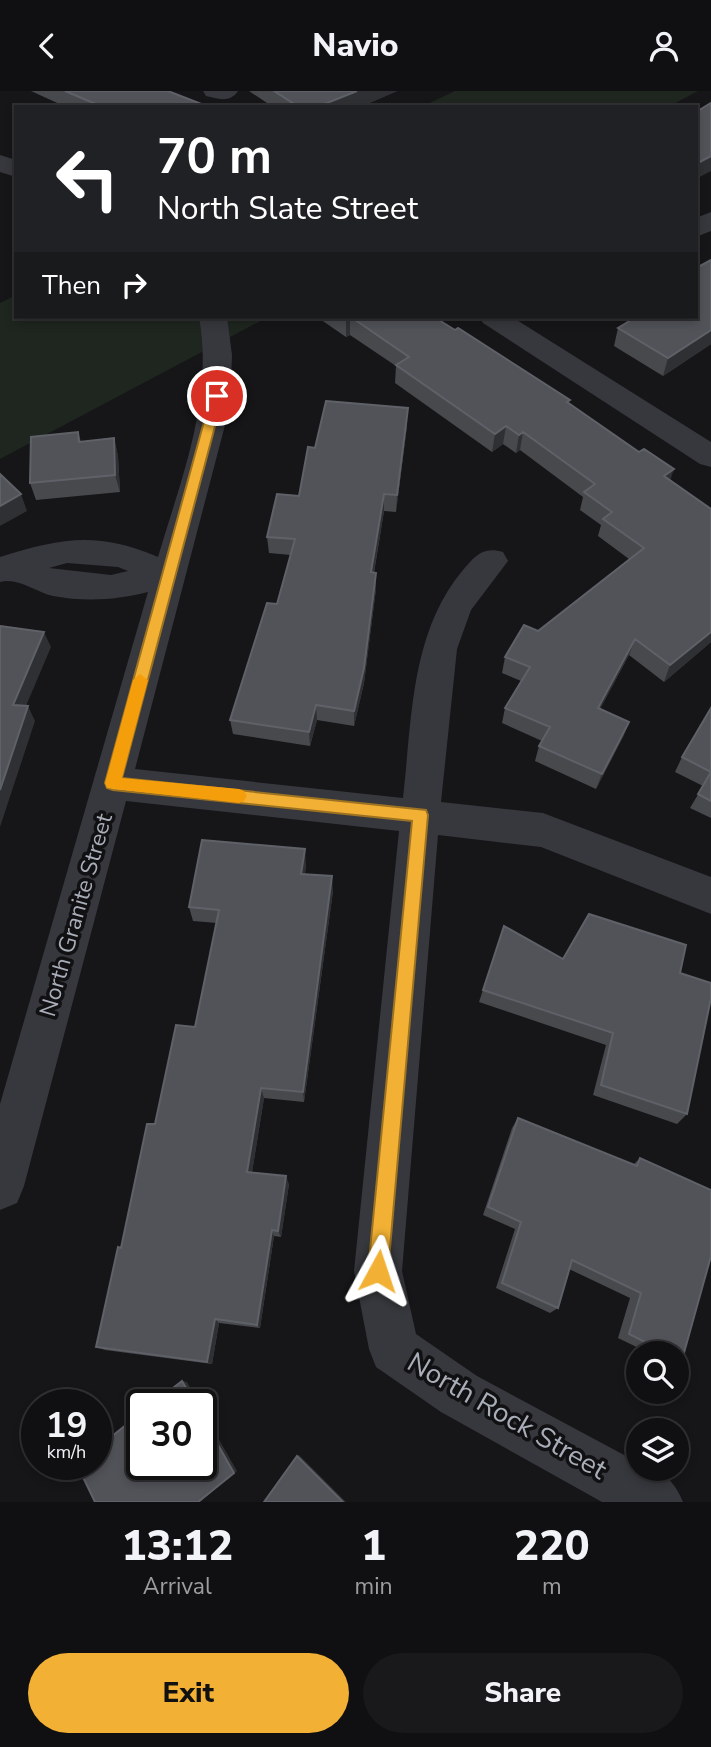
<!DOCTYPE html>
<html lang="en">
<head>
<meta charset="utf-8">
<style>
	:root { --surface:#101012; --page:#19191b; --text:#f1f3f6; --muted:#9c9d9f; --line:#303032; --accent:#f2b134 }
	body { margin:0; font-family:"Nunito Sans",sans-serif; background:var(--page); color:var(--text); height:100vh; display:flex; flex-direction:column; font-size:26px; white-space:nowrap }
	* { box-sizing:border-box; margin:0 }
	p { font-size:23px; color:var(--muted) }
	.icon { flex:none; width:38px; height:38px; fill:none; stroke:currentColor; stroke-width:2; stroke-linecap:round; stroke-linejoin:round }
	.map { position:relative; height:1411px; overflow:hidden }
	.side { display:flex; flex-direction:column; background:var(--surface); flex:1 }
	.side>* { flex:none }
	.guide { position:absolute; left:14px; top:14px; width:684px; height:214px; border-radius:0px; box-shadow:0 4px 10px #0003,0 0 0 2px var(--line); background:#202124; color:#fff; overflow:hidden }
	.tools { position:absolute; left:626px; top:1250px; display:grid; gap:14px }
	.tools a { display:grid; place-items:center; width:63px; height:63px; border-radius:50%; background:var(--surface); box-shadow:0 4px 10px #0003,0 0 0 2px var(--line); font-size:35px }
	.speed { position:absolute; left:21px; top:1298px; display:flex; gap:14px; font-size:35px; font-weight:700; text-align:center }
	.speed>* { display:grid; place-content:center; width:91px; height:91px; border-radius:50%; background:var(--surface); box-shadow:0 4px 10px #0003,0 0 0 2px var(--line); line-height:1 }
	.speed small { font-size:18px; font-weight:400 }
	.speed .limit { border:4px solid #111; border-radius:10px; background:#fff; color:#111 }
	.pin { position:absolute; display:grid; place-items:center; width:60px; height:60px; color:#fff; margin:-30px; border:4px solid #fff; border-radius:50%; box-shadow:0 2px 7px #0007 }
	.me { position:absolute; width:77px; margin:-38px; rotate:5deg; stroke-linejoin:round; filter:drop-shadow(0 0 5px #0008) }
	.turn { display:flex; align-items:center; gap:24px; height:147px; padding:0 28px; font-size:32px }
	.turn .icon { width:91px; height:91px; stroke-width:2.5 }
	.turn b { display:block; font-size:49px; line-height:60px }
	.then { display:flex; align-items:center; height:66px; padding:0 28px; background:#0003; gap:14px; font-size:26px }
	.eta { display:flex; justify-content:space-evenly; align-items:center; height:119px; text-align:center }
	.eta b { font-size:42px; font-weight:800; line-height:49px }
	.button { display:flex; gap:14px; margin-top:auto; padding:14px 28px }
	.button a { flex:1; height:80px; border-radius:42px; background:var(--accent); color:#111; font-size:28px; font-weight:800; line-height:80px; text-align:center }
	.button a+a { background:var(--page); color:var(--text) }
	header { display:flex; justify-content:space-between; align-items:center; height:91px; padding:0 28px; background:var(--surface); font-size:32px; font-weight:800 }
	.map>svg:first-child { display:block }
	.green { fill:#1e261f }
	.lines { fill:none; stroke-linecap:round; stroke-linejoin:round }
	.minor { fill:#37383d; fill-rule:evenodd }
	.wall { fill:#47494d }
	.shaded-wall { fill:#2f3033 }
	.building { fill:#525359; stroke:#5f6168; stroke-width:2 }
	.route { fill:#f2b134; stroke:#9d7322; stroke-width:2 }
	.slow { fill:#f59e0b }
	.labels { text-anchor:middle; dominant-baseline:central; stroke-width:7; stroke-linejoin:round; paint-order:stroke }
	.street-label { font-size:23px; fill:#a8adb8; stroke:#111113 }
	.near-street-label { font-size:28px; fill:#a8adb8; stroke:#111113 }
</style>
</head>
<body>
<header><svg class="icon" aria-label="back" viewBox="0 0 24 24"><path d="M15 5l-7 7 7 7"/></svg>Navio<svg class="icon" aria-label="person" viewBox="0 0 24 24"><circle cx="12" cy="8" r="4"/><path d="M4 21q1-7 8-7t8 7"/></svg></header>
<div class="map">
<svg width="711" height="1411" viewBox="0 0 711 1411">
	<rect width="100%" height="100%" fill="#161618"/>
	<path class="green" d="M455 0H698L668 16H421Z
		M16 204V226H268L0 368V212Z"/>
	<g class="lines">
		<path class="minor" d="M203 0H238C230 12 218 8 206 5Z
			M0 64 16 69V86L0 81Z
			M711 121V140L696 146V127Z
			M199 226H227L232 264 230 315 135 678 403 707C412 629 410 542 463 479 475 465 483 455 503 461L508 470 471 519 457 558 441 711 543 722 711 786V823L541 756 438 744 402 1180 416 1243 477 1285 639 1372V1377C662 1377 675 1391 683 1411H602L441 1321 376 1276 369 1258 354 1180 399 740 126 710 24 1095 17 1112 0 1119V1013L148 501C116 509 86 511 53 505 36 501 17 486 0 491V466C61 447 97 440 158 466 181 388 214 308 199 226ZM67 472 118 476 128 480 111 484 49 477Z
			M479 226H512L711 351V376L700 373 483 232Z"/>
	</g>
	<path class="wall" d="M31 0H168L209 16H66Z
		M249 0H397L360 16H273Z
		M711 169V253L663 285 614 255 618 237 630 230 631 226H696Z
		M317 226H434L569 312 670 390 711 418V551L664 591 629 564 600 618 629 631 623 646 596 698 535 670 539 655 542 650 502 632 505 617 521 590 502 582 505 566 629 468 598 445 601 434 580 419 583 406 520 359 516 362 503 353 492 361 395 292 396 275 350 244 346 246Z
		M407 335 396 421 384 420 374 482 376 498 364 592 354 635 317 629 310 655 233 643 230 629 277 513 291 464 269 462 267 446 299 405 315 357Z
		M78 341 81 351 114 347 118 365 120 401 36 409 30 392Z
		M711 617V727L690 717 703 695 675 681 682 666Z
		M306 773 305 783 333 800 304 1011 264 1007 252 1081 289 1093 281 1146 274 1145 260 1237 219 1232 212 1273 105 1259 96 1256 155 1033 195 936 217 832 193 830 189 816Z
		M504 835 563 868 680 882 687 1023 677 1033 593 1004 606 954 479 911Z
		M518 1027 633 1074 640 1067 682 1269 677 1270V1262H649L618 1247 630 1207 569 1178 558 1217 550 1222 496 1197 515 1138 483 1124 512 1037Z"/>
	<path class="shaded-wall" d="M357 0H397L360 16H317Z
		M711 65V80L696 88V73Z
		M350 226V244L346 246V228Z
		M711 239V253L663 285 668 267Z
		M408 317 407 335 396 421 397 404Z
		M506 335 503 353 492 361 495 343Z
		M523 341 520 359 516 362 519 344Z
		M114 347 118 365 120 401 115 384Z
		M674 378 668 396 664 385Z
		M21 403 27 420 0 435V415Z
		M384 403V420L371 498V481Z
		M376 482V498L364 592 354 635V620Z
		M44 541 51 556 20 629 13 614Z
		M711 541V551L664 591 670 574Z
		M635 548 629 564 592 633 598 617Z
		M316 614 317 629 310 655 309 641Z
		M28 615 35 630 0 736V699Z
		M629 631 623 646 596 698 602 683Z
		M305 758 306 773 303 798 301 783Z
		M332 785 333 800 304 1011 303 1001Z
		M261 997 264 1007 251 1088 247 1081Z
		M286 1085 289 1093 281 1146 278 1140Z
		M272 1139 274 1145 260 1237 257 1234Z
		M215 1228 219 1232 212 1273 207 1271Z
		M182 1290 187 1291 200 1314H196Z
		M201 1317 237 1380 200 1411H198Z
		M299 1364 346 1411H343L297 1365Z"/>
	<path class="building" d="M65 0H168L209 16H103Z
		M274 0H357L317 16H299Z
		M711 12V65L696 73V21Z
		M711 169V239L668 267 618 237 636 226H696V177Z
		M351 226H434L455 239 458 237 570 309 567 311 639 361 644 358 674 378 664 385 711 418V541L670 574 635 548 598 617 629 631 602 683 539 655 550 636 505 617 530 576 505 566 524 534 538 540 644 457 603 428 612 421 584 401 595 393 523 341 519 344 506 335 495 343 396 274 409 266Z
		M326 310 408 317 397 404 384 403 371 481 376 482 364 577 354 620 316 614 309 641 230 629 267 512 277 513 295 448 267 446 277 403 299 405 308 356 315 357Z
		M78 341 79 351 114 347 115 384 30 392 31 346Z
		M0 383 21 403 0 415Z
		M0 535 44 541 13 614 28 615 0 699Z
		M711 617V710L698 703 711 681 682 666Z
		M202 749 305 758 301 783 332 785 303 1001 261 997 247 1081 286 1085 278 1140 272 1139 257 1234 215 1228 207 1271 96 1256 118 1156 121 1157 147 1033H155L176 934 195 936 219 819 189 816Z
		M589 823 686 854 680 882 711 892V907L687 1023 601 994 613 942 483 899 504 835 563 868Z
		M518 1027 637 1075 640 1067 711 1099V1165L682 1269 677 1267V1262H667L629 1243 641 1202 572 1169 558 1217 502 1192 521 1131 488 1116Z
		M182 1290 196 1314H151Z
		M142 1321V1374H201V1324L234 1382 198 1411H95L77 1374H96V1358Z
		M297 1365 343 1411H264Z"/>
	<path class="route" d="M217 301 223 305 122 687 426 719 428 724 388 1180 386 1187 378 1190 371 1187 368 1180 412 730 113 699 107 697 105 692 211 305Z"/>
	<path class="slow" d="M140 583 148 589 122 687 239 698 244 700 247 705 244 710 239 712 107 697 105 692 133 589Z"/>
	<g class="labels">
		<g class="street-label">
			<text transform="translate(76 824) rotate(-74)">North Granite Street</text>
		</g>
		<g class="near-street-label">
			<text transform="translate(507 1325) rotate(30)">North Rock Street</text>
		</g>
	</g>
</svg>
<div class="tools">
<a><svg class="icon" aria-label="search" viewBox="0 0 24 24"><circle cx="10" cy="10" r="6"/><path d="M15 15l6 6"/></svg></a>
<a><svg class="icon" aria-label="layers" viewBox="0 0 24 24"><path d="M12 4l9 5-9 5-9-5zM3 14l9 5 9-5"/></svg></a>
</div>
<div class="speed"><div>19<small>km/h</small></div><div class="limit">30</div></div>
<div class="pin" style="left:217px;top:305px;background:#d93025"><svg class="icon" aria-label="arrive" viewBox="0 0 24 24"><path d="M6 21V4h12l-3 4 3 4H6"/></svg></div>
<svg class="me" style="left:378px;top:1180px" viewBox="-20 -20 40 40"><path d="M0-17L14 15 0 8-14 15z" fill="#f2b134" stroke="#fff" stroke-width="4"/></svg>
<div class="guide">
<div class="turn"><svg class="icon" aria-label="left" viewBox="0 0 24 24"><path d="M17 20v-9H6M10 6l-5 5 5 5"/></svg><div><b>70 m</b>North Slate Street</div></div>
<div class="then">Then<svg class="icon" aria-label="right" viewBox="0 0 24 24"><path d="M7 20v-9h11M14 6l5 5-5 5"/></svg></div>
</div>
</div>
<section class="side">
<div class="eta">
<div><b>13:12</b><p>Arrival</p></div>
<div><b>1</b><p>min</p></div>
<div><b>220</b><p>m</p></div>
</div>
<div class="button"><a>Exit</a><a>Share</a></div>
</section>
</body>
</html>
